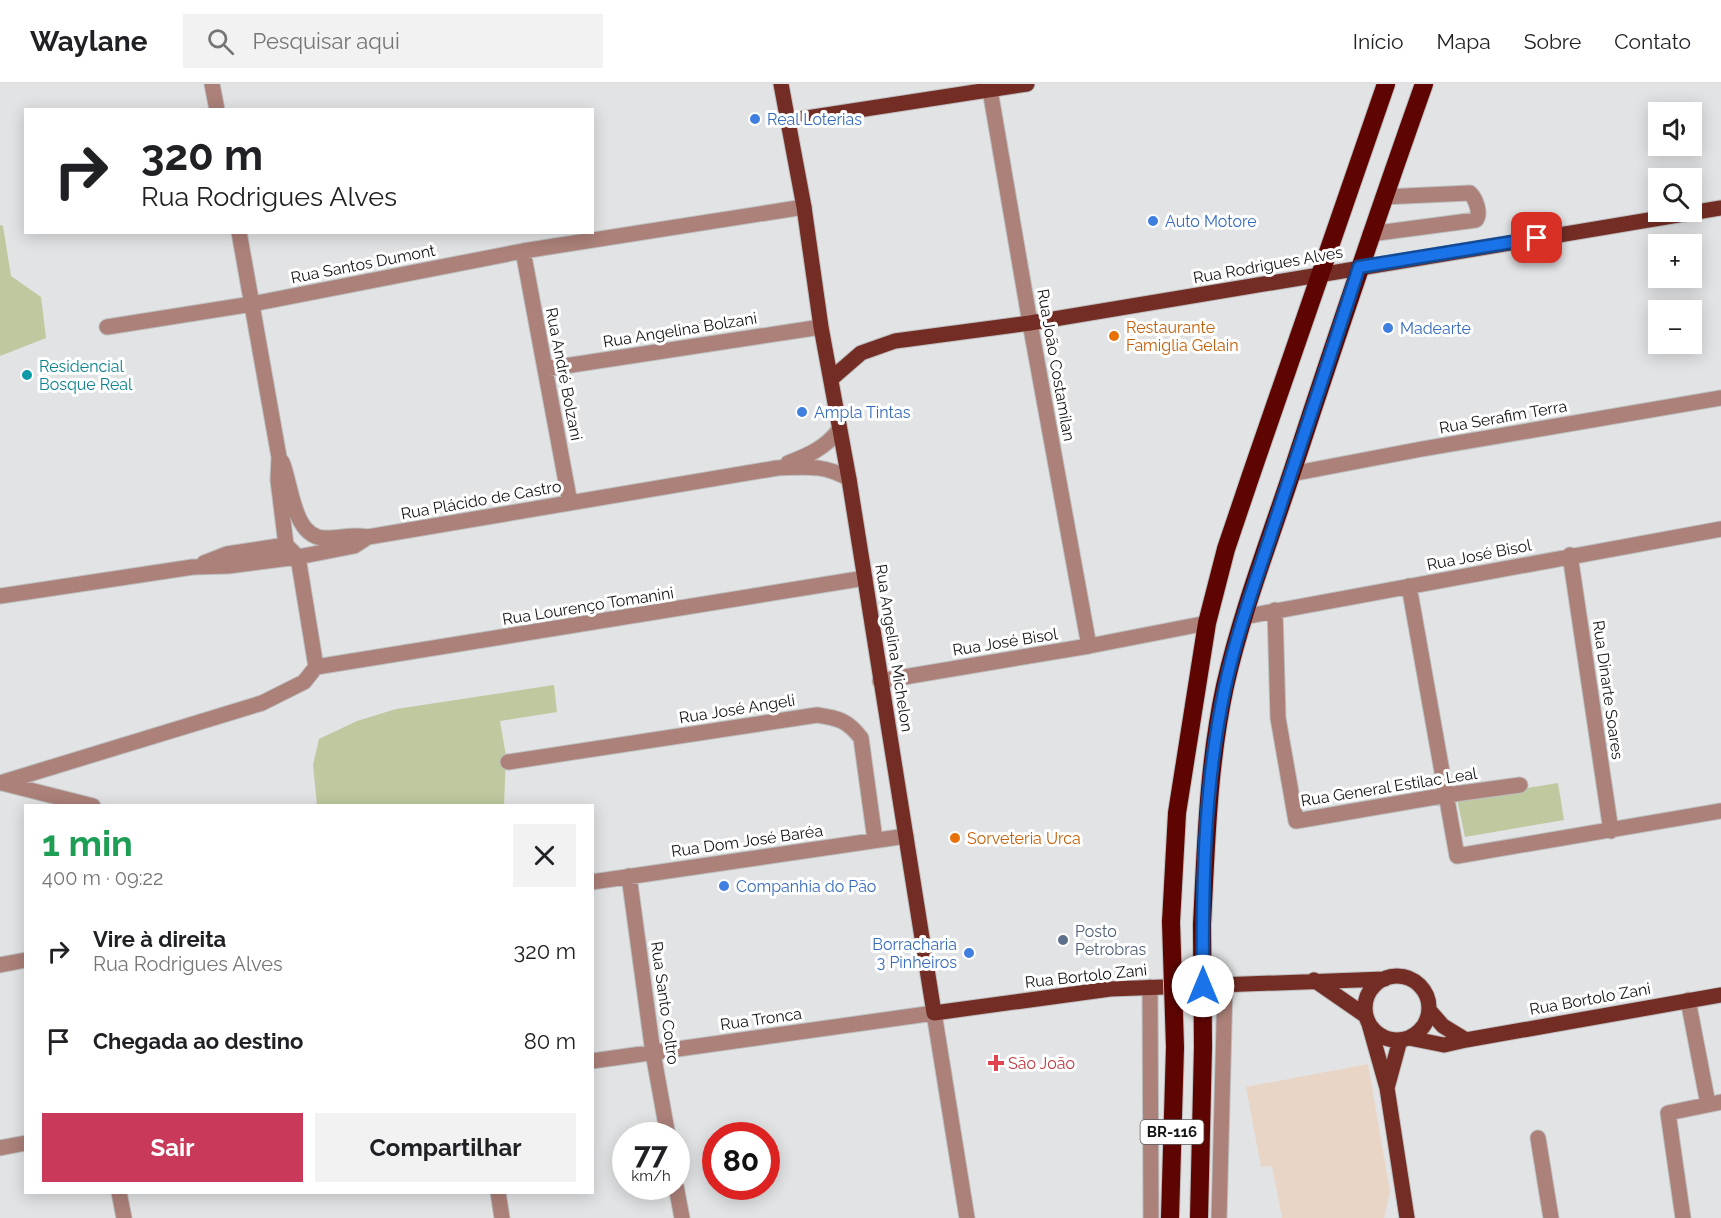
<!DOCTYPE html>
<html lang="pt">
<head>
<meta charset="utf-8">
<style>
	:root { --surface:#fff; --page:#f2f2f2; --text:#202124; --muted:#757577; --line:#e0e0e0; --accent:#c9395a }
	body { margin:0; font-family:Raleway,sans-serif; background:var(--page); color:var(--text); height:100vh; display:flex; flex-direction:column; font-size:22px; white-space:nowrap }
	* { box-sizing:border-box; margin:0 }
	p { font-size:20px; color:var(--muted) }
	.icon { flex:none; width:33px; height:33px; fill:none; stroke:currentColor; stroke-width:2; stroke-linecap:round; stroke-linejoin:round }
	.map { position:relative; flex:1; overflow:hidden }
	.side { position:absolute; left:24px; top:720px; width:570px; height:390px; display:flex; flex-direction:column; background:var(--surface); border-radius:0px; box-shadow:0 3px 15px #0003 }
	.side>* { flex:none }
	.hud { position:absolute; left:24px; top:24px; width:570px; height:126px; border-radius:0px; box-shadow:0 3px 15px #0003; background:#fff; color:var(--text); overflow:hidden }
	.fabs { position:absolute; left:1648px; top:18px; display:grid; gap:12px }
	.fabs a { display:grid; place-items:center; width:54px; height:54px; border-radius:0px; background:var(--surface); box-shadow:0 3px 15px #0003; font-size:30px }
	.speed { position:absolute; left:612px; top:1038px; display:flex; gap:12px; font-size:30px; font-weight:700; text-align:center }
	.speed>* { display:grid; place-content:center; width:78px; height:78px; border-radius:50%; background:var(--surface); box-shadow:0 3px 15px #0003; line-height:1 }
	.speed small { font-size:15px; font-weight:400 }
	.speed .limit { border:9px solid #d22; background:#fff; color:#111 }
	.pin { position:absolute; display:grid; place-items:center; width:51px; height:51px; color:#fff; margin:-26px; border-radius:12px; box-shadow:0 3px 9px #0006 }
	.me { position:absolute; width:66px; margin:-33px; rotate:0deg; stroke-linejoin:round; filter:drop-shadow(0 0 4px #0008) }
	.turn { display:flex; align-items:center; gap:21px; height:126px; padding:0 18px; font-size:27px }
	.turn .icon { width:78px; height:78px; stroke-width:2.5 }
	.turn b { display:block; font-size:42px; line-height:51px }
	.round { display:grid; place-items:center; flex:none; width:63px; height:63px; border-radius:0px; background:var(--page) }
	.overview { display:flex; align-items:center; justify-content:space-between; height:102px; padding:0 18px }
	h1 { font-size:36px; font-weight:700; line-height:45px; color:#1e9e55 }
	.primary-button { display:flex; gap:12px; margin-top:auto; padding:12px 18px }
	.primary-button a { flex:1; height:69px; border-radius:0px; background:var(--accent); color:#fff; font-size:24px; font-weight:700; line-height:69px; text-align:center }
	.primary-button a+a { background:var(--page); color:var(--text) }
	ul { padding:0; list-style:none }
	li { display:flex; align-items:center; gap:18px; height:90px; padding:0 18px }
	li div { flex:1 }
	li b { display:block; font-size:22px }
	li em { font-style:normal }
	header { display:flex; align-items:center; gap:36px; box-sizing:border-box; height:84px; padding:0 30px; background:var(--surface); border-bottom:2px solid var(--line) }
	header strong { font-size:28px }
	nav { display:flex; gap:33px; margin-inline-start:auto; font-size:21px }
	.search { width:420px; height:54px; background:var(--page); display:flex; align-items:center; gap:15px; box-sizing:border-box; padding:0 21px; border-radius:0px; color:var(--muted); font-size:22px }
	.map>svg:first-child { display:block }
	.industrial { fill:#e9d5c6 }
	.green { fill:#bec99f }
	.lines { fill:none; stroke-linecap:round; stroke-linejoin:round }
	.minor-casing { stroke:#bdbebf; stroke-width:17 }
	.major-casing { stroke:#bdbebf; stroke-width:17 }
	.highway-casing { stroke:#bdbebf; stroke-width:20 }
	.minor { stroke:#ab8179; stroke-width:15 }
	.major { stroke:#742d24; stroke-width:15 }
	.highway { stroke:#5e0501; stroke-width:18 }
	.highway-bridge-casing { stroke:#bdbebf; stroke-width:20; stroke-linecap:butt }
	.highway-bridge { stroke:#5e0501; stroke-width:18 }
	.route-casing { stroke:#114b97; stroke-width:15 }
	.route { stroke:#1a73e8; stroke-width:10 }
	.shop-dot { fill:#3f7fe0; stroke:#fff; stroke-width:2 }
	.food-dot { fill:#e8710a; stroke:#fff; stroke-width:2 }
	.culture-dot { fill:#0f9aa8; stroke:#fff; stroke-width:2 }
	.service-dot { fill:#5c6f8a; stroke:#fff; stroke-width:2 }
	.health-dot { fill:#e0444e; stroke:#fff; stroke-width:2 }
	.labels { text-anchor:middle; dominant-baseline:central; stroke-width:6; stroke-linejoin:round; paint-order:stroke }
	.shield { fill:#fff; stroke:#5b5b5c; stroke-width:1.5 }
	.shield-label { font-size:15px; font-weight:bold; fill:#151516 }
	.shop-label { font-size:16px; fill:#366cbe; stroke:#fff; text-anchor:start }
	.street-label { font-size:16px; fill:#151516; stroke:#fff }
	.food-label { font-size:16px; fill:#c56008; stroke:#fff; text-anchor:start }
	.culture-label { font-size:16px; fill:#0d838f; stroke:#fff; text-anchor:start }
	.service-label { font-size:16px; fill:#4e5e75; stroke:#fff; text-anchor:start }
	.health-label { font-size:16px; fill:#be3a42; stroke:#fff; text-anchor:start }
</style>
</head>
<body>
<header>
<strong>Waylane</strong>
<div class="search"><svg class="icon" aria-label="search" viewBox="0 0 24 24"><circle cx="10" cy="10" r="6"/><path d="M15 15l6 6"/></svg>Pesquisar aqui</div>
<nav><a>Início</a><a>Mapa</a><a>Sobre</a><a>Contato</a></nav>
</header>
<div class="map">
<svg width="1721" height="1134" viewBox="0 0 1721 1134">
	<rect width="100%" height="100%" fill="#e2e3e4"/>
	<path class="industrial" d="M1368 980 1390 1108 1384 1134H1282L1272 1082 1261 1083 1246 1003Z"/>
	<path class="green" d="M0 141 3 142 11 192 41 213 46 254 0 272Z
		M554 601 557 628 500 637 506 672 504 721H317L313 681 319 655 357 637 396 625Z
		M1558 699 1564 736 1465 753 1457 715Z"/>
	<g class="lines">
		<g class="minor-casing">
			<path id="minor" d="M212 0 217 26
				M990 6 1030 239 1089 562
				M239 148 279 373 278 396 286 461 298 473 316 583
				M1370 150 1476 136C1481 129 1476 115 1470 109L1383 113
				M523 167 570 419
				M107 243 252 220 523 167 804 123
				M545 285 821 243
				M282 378C292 402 293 455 326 454 343 454 350 450 368 453
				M788 379C809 371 825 364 839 346
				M1291 390 1422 365 1721 314
				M1570 471 1611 747
				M204 479 227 470 286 461
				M1409 502 1457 772 1721 727
				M0 512 193 483 228 482 298 473 354 462 368 453 777 384C804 383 824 380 849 395
				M1275 526 1278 634 1296 737 1447 711 1520 701
				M1243 533 1721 445
				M316 583 865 494
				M880 597 1089 562 1207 539
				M508 678 817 631C839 634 848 637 861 654L875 756
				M0 699 262 619 304 598 316 583
				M2 699 93 722
				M629 792 653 969 668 1052
				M592 798 906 752
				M0 881 26 876
				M1150 903 1151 1134
				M1688 916 1708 1020
				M592 977 934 929 967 1134
				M1538 1054 1551 1134
				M0 1064 26 1059
				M676 1102 682 1134
				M119 1108 124 1134
				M498 1108 502 1134
				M1219 1134 1225 902
				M1683 1134 1668 1029 1721 1018"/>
		</g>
		<g class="major-casing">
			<path id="major" d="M781 0 804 123 821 243 849 395 934 929 1110 905 1385 895
				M787 37 1027 0
				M831 295 861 269 895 257 1030 239 1721 124
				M1365 924a32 32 0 1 1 64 0a32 32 0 1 1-64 0Z
				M1314 896 1366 932
				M1429 926 1443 942 1466 956
				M1369 940 1387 1004 1407 1134
				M1409 954 1444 961 1466 956 1721 911
				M1387 1004 1400 956"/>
		</g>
		<g class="highway-casing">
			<path id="highway" d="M1171 838 1177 729 1207 539 1226 465 1251 391 1386 0
				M1202 841C1206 761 1208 681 1225 602 1242 527 1270 455 1294 382 1336 254 1379 127 1424 0
				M1170 1134 1175 963
				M1199 1134 1203 963"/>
		</g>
		<use href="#minor" class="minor"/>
		<use href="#major" class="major"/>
		<use href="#highway" class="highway"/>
		<g class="highway-bridge-casing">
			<path id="highway-bridge" d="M1171 838 1175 963
				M1202 841 1203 963"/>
		</g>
		<use href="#highway-bridge" class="highway-bridge"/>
	</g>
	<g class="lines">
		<g class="route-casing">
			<path id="route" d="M1203 902C1202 802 1204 701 1225 603 1237 547 1257 493 1275 438 1303 353 1332 268 1359 183L1537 154"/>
		</g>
		<use href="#route" class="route"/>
	</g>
	<g class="shop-dot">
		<circle cx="755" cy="35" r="6"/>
		<circle cx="1153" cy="137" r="6"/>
		<circle cx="1388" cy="244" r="6"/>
		<circle cx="802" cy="328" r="6"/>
		<circle cx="724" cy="802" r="6"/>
		<circle cx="969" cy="869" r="6"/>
	</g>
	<g class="food-dot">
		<circle cx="1114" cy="252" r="6"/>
		<circle cx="955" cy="754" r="6"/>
	</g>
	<circle class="culture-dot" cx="27" cy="291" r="6"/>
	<circle class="service-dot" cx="1063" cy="856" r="6"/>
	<path class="health-dot" d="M993 970h6v6h6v6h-6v6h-6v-6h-6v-6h6z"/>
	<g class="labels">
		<rect class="shield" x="1140.5" y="1036" width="63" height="24" rx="4.5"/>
		<g class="shield-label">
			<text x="1172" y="1048">BR-116</text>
		</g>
		<g class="shop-label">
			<text x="767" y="35">Real Loterias</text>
			<text x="1165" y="137">Auto Motore</text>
			<text x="1400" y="244">Madearte</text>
			<text x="814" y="328">Ampla Tintas</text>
			<text x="736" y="802">Companhia do Pão</text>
			<text x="957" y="860" text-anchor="end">Borracharia<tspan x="957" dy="18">3 Pinheiros</tspan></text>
		</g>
		<g class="street-label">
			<text transform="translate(363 180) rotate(-11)">Rua Santos Dumont</text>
			<text transform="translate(1268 181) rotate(-10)">Rua Rodrigues Alves</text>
			<text transform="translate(680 246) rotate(-9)">Rua Angelina Bolzani</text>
			<text transform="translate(1056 281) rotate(80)">Rua João Costamilan</text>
			<text transform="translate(564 290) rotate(79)">Rua André Bolzani</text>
			<text transform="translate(1503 333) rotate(-10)">Rua Serafim Terra</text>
			<text transform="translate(481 416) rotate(-10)">Rua Plácido de Castro</text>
			<text transform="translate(1479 471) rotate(-11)">Rua José Bisol</text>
			<text transform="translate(588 522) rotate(-9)">Rua Lourenço Tomanini</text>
			<text transform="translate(1005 558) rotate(-9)">Rua José Bisol</text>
			<text transform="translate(894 564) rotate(81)">Rua Angelina Michelon</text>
			<text transform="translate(1608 606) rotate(82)">Rua Dinarte Soares</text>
			<text transform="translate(737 625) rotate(-9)">Rua José Angeli</text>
			<text transform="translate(1389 703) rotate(-9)">Rua General Estilac Leal</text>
			<text transform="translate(747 757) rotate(-8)">Rua Dom José Baréa</text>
			<text transform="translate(1086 892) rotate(-6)">Rua Bortolo Zani</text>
			<text transform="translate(1590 915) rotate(-10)">Rua Bortolo Zani</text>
			<text transform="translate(665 919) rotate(82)">Rua Santo Coltro</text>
			<text transform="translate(761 935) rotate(-8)">Rua Tronca</text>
		</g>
		<g class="food-label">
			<text x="1126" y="243">Restaurante<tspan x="1126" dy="18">Famiglia Gelain</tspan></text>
			<text x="967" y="754">Sorveteria Urca</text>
		</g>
		<g class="culture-label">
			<text x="39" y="282">Residencial<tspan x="39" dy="18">Bosque Real</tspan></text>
		</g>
		<g class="service-label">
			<text x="1075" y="847">Posto<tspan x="1075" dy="18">Petrobras</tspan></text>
		</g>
		<g class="health-label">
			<text x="1008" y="979">São João</text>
		</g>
	</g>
</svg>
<div class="fabs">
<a><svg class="icon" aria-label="sound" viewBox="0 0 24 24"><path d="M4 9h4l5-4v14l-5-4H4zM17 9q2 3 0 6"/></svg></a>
<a><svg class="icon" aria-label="search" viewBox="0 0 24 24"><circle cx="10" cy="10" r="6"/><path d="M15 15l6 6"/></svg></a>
<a>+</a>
<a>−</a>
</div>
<div class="speed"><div>77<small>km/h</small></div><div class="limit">80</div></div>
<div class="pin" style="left:1537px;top:154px;background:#d93025"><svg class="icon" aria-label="arrive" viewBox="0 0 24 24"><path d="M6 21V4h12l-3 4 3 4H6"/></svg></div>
<svg class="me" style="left:1203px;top:902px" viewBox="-20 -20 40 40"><circle r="19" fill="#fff"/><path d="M0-13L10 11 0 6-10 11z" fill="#1a73e8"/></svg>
<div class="hud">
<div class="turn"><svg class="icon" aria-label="right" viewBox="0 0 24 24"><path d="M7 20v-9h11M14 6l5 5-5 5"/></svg><div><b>320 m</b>Rua Rodrigues Alves</div></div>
</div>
<section class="side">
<div class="overview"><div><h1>1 min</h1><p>400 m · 09:22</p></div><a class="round"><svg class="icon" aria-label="close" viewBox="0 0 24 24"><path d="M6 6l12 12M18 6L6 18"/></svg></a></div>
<ul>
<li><svg class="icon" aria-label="right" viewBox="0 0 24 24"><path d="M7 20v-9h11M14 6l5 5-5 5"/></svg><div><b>Vire à direita</b><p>Rua Rodrigues Alves</p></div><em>320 m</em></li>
<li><svg class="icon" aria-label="arrive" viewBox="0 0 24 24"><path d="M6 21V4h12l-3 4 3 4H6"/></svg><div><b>Chegada ao destino</b></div><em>80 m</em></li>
</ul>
<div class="primary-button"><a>Sair</a><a>Compartilhar</a></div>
</section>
</div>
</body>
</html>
